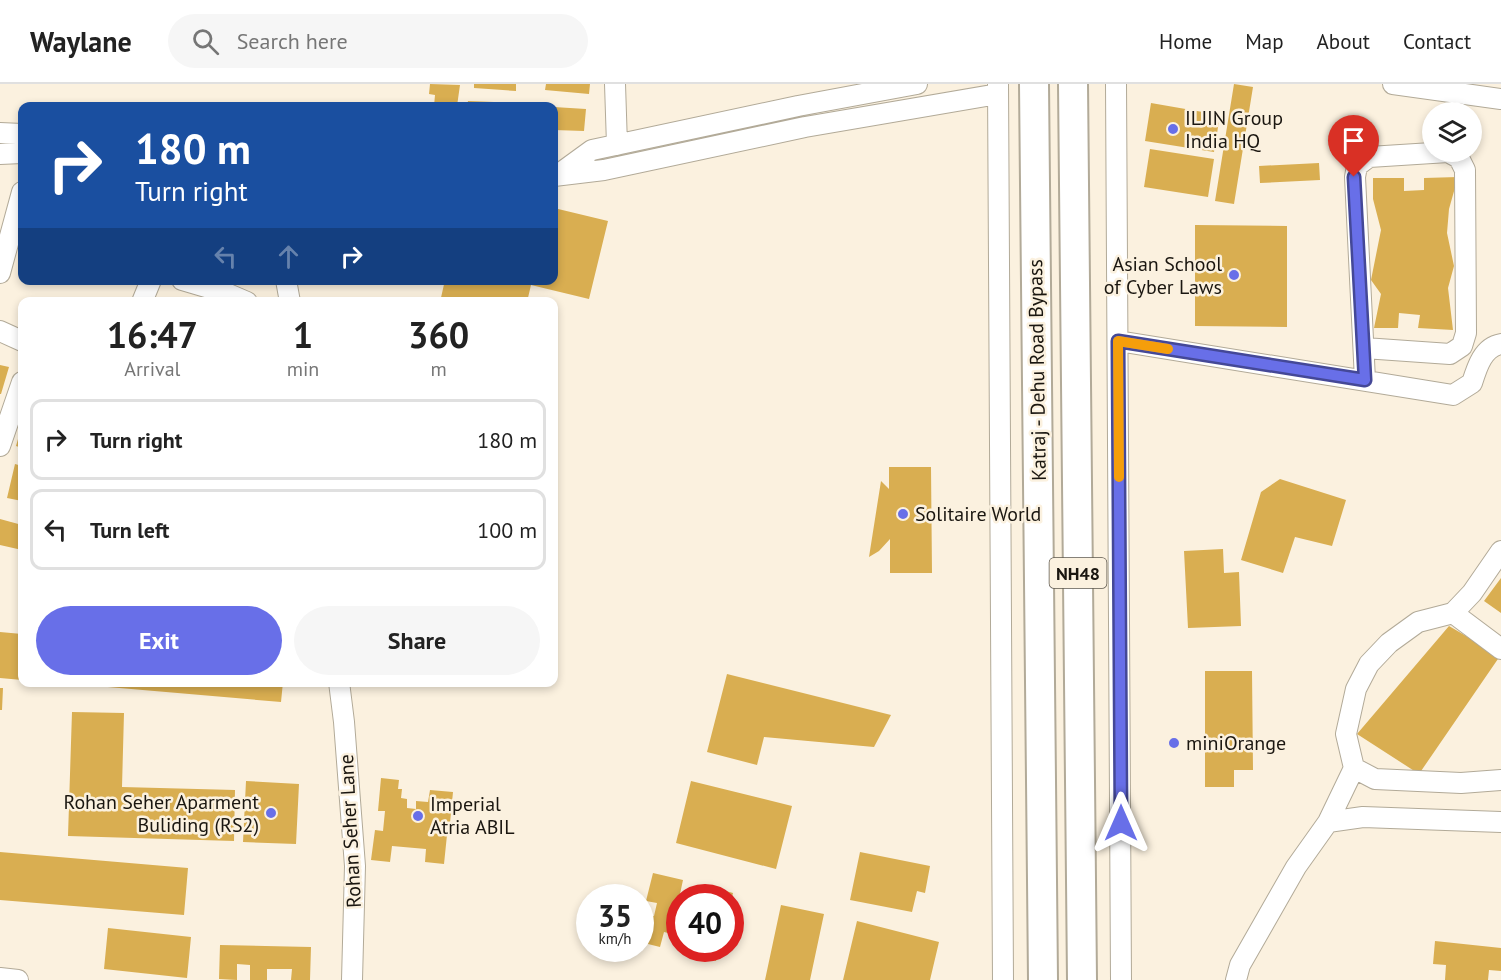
<!DOCTYPE html>
<html lang="en">
<head>
<meta charset="utf-8">
<style>
	:root { --surface:#fff; --page:#f6f6f6; --text:#222; --muted:#767676; --line:#e0e0e0; --accent:#686fe8 }
	body { margin:0; font-family:"PT Sans",sans-serif; background:var(--page); color:var(--text); height:100vh; display:flex; flex-direction:column; font-size:22px; white-space:nowrap }
	* { box-sizing:border-box; margin:0 }
	p { font-size:20px; color:var(--muted) }
	.icon { flex:none; width:33px; height:33px; fill:none; stroke:currentColor; stroke-width:2; stroke-linecap:round; stroke-linejoin:round }
	.map { position:relative; flex:1; overflow:hidden }
	.drawer { position:absolute; left:18px; top:213px; width:540px; height:390px; display:flex; flex-direction:column; background:var(--surface); border-radius:12px; box-shadow:0 3px 9px #0003 }
	.drawer>* { flex:none }
	.banner { position:absolute; left:18px; top:18px; width:540px; height:183px; border-radius:12px; box-shadow:0 3px 9px #0003; background:#1a4fa0; color:#fff; overflow:hidden }
	.controls { position:absolute; left:1422px; top:18px; display:grid; gap:12px }
	.controls a { display:grid; place-items:center; width:60px; height:60px; border-radius:50%; background:var(--surface); box-shadow:0 3px 9px #0003; font-size:30px }
	.speed { position:absolute; left:576px; top:800px; display:flex; gap:12px; font-size:30px; font-weight:700; text-align:center }
	.speed>* { display:grid; place-content:center; width:78px; height:78px; border-radius:50%; background:var(--surface); box-shadow:0 3px 9px #0003; line-height:1 }
	.speed small { font-size:15px; font-weight:400 }
	.speed .limit { border:9px solid #d22; background:#fff; color:#111 }
	.pin { position:absolute; display:grid; place-items:center; width:51px; height:51px; color:#fff; margin:-62px -26px; border-radius:50% 50% 50% 0; rotate:-45deg; box-shadow:0 0 6px #0007 }
	.pin .icon { rotate:45deg }
	.me { position:absolute; width:66px; margin:-33px; rotate:0deg; stroke-linejoin:round; filter:drop-shadow(0 0 4px #0008) }
	.turn { display:flex; align-items:center; gap:21px; height:126px; padding:0 18px; font-size:27px }
	.turn .icon { width:78px; height:78px; stroke-width:2.5 }
	.turn b { display:block; font-size:42px; line-height:51px }
	.lanes { display:flex; align-items:center; height:57px; padding:0 18px; background:#0003; justify-content:center; gap:30px; direction:ltr }
	.lanes .off { opacity:.35 }
	.eta { display:flex; justify-content:space-evenly; align-items:center; height:102px; text-align:center }
	.eta b { font-size:36px; font-weight:800; line-height:42px }
	.action { display:flex; gap:12px; margin-top:auto; padding:12px 18px }
	.action a { flex:1; height:69px; border-radius:36px; background:var(--accent); color:#fff; font-size:24px; font-weight:800; line-height:69px; text-align:center }
	.action a+a { background:var(--page); color:var(--text) }
	ul { padding:0; list-style:none }
	li { display:flex; align-items:center; gap:18px; height:81px; margin:0 12px 9px; padding:0 6px; border:3px solid var(--line); border-radius:12px }
	li div { flex:1 }
	li b { display:block; font-size:22px }
	li em { font-style:normal }
	header { display:flex; align-items:center; gap:36px; box-sizing:border-box; height:84px; padding:0 30px; background:var(--surface); border-bottom:2px solid var(--line) }
	header strong { font-size:28px }
	nav { display:flex; gap:33px; margin-inline-start:auto; font-size:21px }
	.search { width:420px; height:54px; background:var(--page); display:flex; align-items:center; gap:15px; box-sizing:border-box; padding:0 21px; border-radius:33px; color:var(--muted); font-size:22px }
	.map>svg:first-child { display:block }
	.building { fill:#d9ae51 }
	.lines { fill:none; stroke-linecap:round; stroke-linejoin:round }
	.minor-casing { stroke:#b2aa98; stroke-width:22 }
	.highway-casing { stroke:#b2aa98; stroke-width:32 }
	.minor { stroke:#fff; stroke-width:20 }
	.highway { stroke:#fff; stroke-width:28 }
	.route-casing { stroke:#444897; stroke-width:15 }
	.route { stroke:#686fe8; stroke-width:10 }
	.slow { stroke:#f59e0b; stroke-width:10 }
	.poi-dot { fill:#686fe8; stroke:#fbf1df; stroke-width:2 }
	.labels { text-anchor:middle; dominant-baseline:central; stroke-width:5; stroke-linejoin:round; paint-order:stroke }
	.shield { fill:#fbf1df; stroke:#5e584e; stroke-width:1.5 }
	.shield-label { font-size:18px; font-weight:bold; fill:#1a1610 }
	.poi-label { font-size:20px; fill:#1a1610; stroke:#fbf1df; text-anchor:start }
	.street-label { font-size:20px; fill:#1a1610; stroke:#fbf1df }
</style>
</head>
<body>
<header>
<strong>Waylane</strong>
<div class="search"><svg class="icon" aria-label="search" viewBox="0 0 24 24"><circle cx="10" cy="10" r="6"/><path d="M15 15l6 6"/></svg>Search here</div>
<nav><a>Home</a><a>Map</a><a>About</a><a>Contact</a></nav>
</header>
<div class="map">
<svg width="1501" height="896" viewBox="0 0 1501 896">
	<rect width="100%" height="100%" fill="#fbf1df"/>
	<path class="building" d="M430 0 460 1 457 22H434L435 11 429 10Z
		M474 0H516V7L474 4Z
		M546 0H590L589 10 545 6Z
		M1234 0 1253 3 1234 120 1215 117Z
		M468 17 494 18V22H467Z
		M1151 19 1220 31 1214 68 1145 57Z
		M554 23 586 25 584 47 554 46Z
		M1150 65 1214 75 1208 113 1144 103Z
		M1319 79 1320 96 1260 99 1259 82Z
		M1458 93 1449 125 1447 149 1454 182 1448 204 1453 246 1418 244 1420 231 1399 229 1398 244H1374L1381 210 1371 196 1381 146 1373 115V94H1404V107L1424 106V94Z
		M554 124 608 137 589 215 531 201 527 218H440L445 196H554Z
		M1195 141 1287 142V243L1195 242Z
		M0 281 9 283 1 310H0Z
		M22 341V364L16 362Z
		M15 380 22 382V417L7 414Z
		M889 383H931L932 489H890V455L879 467 869 473 881 397 889 405Z
		M1280 395 1346 416 1332 462 1295 453 1283 489 1241 476 1261 408Z
		M0 435 22 441V466L0 461Z
		M1223 465 1224 489 1239 488 1241 542 1188 544 1184 467Z
		M1501 494V529L1484 517Z
		M1449 542 1500 572 1419 690 1357 650Z
		M0 548 22 550V596L0 594Z
		M1205 587H1252L1253 686H1234V703H1205Z
		M727 590 891 631 874 663 764 653 757 681 707 668Z
		M73 598H283L281 618 73 600Z
		M0 604H3L2 626H0Z
		M72 628 124 629 122 703 235 706 234 757 68 752Z
		M381 694 399 696 398 705H402L401 714 407 715V724L416 725V717L428 718 430 706 453 708 450 739 433 737 431 749 447 751 444 780 425 778 426 765 392 762 390 778 371 776 375 746 383 747 385 727H378Z
		M246 697 299 700 296 760 243 758Z
		M691 697 792 722 776 785 676 759Z
		M0 768 188 784 184 831 0 816Z
		M860 768 930 782 925 809 917 807 912 828 850 816Z
		M653 789 683 796 680 810 690 812 680 813V852L664 848 660 863 640 858 641 829 654 832 657 819 646 817Z
		M708 802 733 809 732 813H705Z
		M781 821 824 830 810 896H765Z
		M857 837 939 858 930 896H843Z
		M108 844 191 853 187 894 104 885Z
		M1435 857 1501 864V887L1489 886 1488 896H1445L1446 881 1433 880Z
		M220 861 311 863 310 896H291L292 885H267V896H250V881L237 880V896L219 895Z
		M690 864H719L716 877 688 870Z"/>
	<g class="lines">
		<g class="minor-casing">
			<path id="minor" d="M615 0 617 61
				M998 0 1003 896
				M1116 0 1121 896
				M1393 0 1501 15
				M0 49 22 50
				M0 70 22 69
				M559 90 592 66 798 22 917 0
				M554 92 604 86 805 43 998 10
				M0 189 22 108
				M182 196 226 209 247 218
				M286 196 290 218
				M142 218 151 196
				M0 247 22 257
				M1118 257 1453 311 1472 299C1477 283 1483 263 1501 260
				M1364 264 1450 270 1462 262 1466 249 1465 86 1459 74 1448 68 1369 73 1357 82 1355 93 1365 296
				M0 362 22 298
				M1453 529 1501 565
				M339 598 344 638 355 782 352 896
				M1354 684 1375 695 1461 699 1501 696
				M1328 738 1354 684 1346 650 1356 605 1369 580 1389 559 1418 538 1453 529 1472 509 1501 467
				M0 894 18 896
				M1236 896 1240 881 1296 783 1328 738 1363 733 1501 738"/>
		</g>
		<g class="highway-casing">
			<path id="highway" d="M1034 0 1043 896
				M1073 0 1082 896"/>
		</g>
		<use href="#minor" class="minor"/>
		<use href="#highway" class="highway"/>
	</g>
	<g class="lines">
		<g class="route-casing">
			<path id="route" d="M1121 739 1118 257 1365 296 1354 93"/>
		</g>
		<use href="#route" class="route"/>
		<path class="slow" d="M1119 393 1118 257 1168 265"/>
	</g>
	<g class="poi-dot">
		<circle cx="1173" cy="45" r="6"/>
		<circle cx="1234" cy="191" r="6"/>
		<circle cx="903" cy="430" r="6"/>
		<circle cx="1174" cy="659" r="6"/>
		<circle cx="271" cy="729" r="6"/>
		<circle cx="418" cy="732" r="6"/>
	</g>
	<g class="labels">
		<rect class="shield" x="1049.5" y="474" width="57" height="30" rx="4.5"/>
		<g class="shield-label">
			<text x="1078" y="489">NH48</text>
		</g>
		<g class="poi-label">
			<text x="1185" y="34">ILJIN Group<tspan x="1185" dy="23">India HQ</tspan></text>
			<text x="1222" y="180" text-anchor="end">Asian School<tspan x="1222" dy="23">of Cyber Laws</tspan></text>
			<text x="915" y="430">Solitaire World</text>
			<text x="1186" y="659">miniOrange</text>
			<text x="259" y="718" text-anchor="end">Rohan Seher Aparment<tspan x="259" dy="23">Buliding (RS2)</tspan></text>
			<text x="430" y="720">Imperial<tspan x="430" dy="23">Atria ABIL</tspan></text>
		</g>
		<g class="street-label">
			<text transform="translate(1037 286) rotate(-91)">Katraj - Dehu Road Bypass</text>
			<text transform="translate(350 747) rotate(-93)">Rohan Seher Lane</text>
		</g>
	</g>
</svg>
<div class="controls">
<a><svg class="icon" aria-label="layers" viewBox="0 0 24 24"><path d="M12 4l9 5-9 5-9-5zM3 14l9 5 9-5"/></svg></a>
</div>
<div class="speed"><div>35<small>km/h</small></div><div class="limit">40</div></div>
<div class="pin" style="left:1354px;top:93px;background:#d93025"><svg class="icon" aria-label="arrive" viewBox="0 0 24 24"><path d="M6 21V4h12l-3 4 3 4H6"/></svg></div>
<svg class="me" style="left:1121px;top:739px" viewBox="-20 -20 40 40"><path d="M0-17L14 15 0 8-14 15z" fill="#686fe8" stroke="#fff" stroke-width="4"/></svg>
<div class="banner">
<div class="turn"><svg class="icon" aria-label="right" viewBox="0 0 24 24"><path d="M7 20v-9h11M14 6l5 5-5 5"/></svg><div><b>180 m</b>Turn right</div></div>
<div class="lanes"><svg class="icon off" aria-label="left" viewBox="0 0 24 24"><path d="M17 20v-9H6M10 6l-5 5 5 5"/></svg><svg class="icon off" aria-label="ahead" viewBox="0 0 24 24"><path d="M12 20V5M6 11l6-6 6 6"/></svg><svg class="icon" aria-label="right" viewBox="0 0 24 24"><path d="M7 20v-9h11M14 6l5 5-5 5"/></svg></div>
</div>
<section class="drawer">
<div class="eta">
<div><b>16:47</b><p>Arrival</p></div>
<div><b>1</b><p>min</p></div>
<div><b>360</b><p>m</p></div>
</div>
<ul>
<li><svg class="icon" aria-label="right" viewBox="0 0 24 24"><path d="M7 20v-9h11M14 6l5 5-5 5"/></svg><div><b>Turn right</b></div><em>180 m</em></li>
<li><svg class="icon" aria-label="left" viewBox="0 0 24 24"><path d="M17 20v-9H6M10 6l-5 5 5 5"/></svg><div><b>Turn left</b></div><em>100 m</em></li>
</ul>
<div class="action"><a>Exit</a><a>Share</a></div>
</section>
</div>
</body>
</html>
